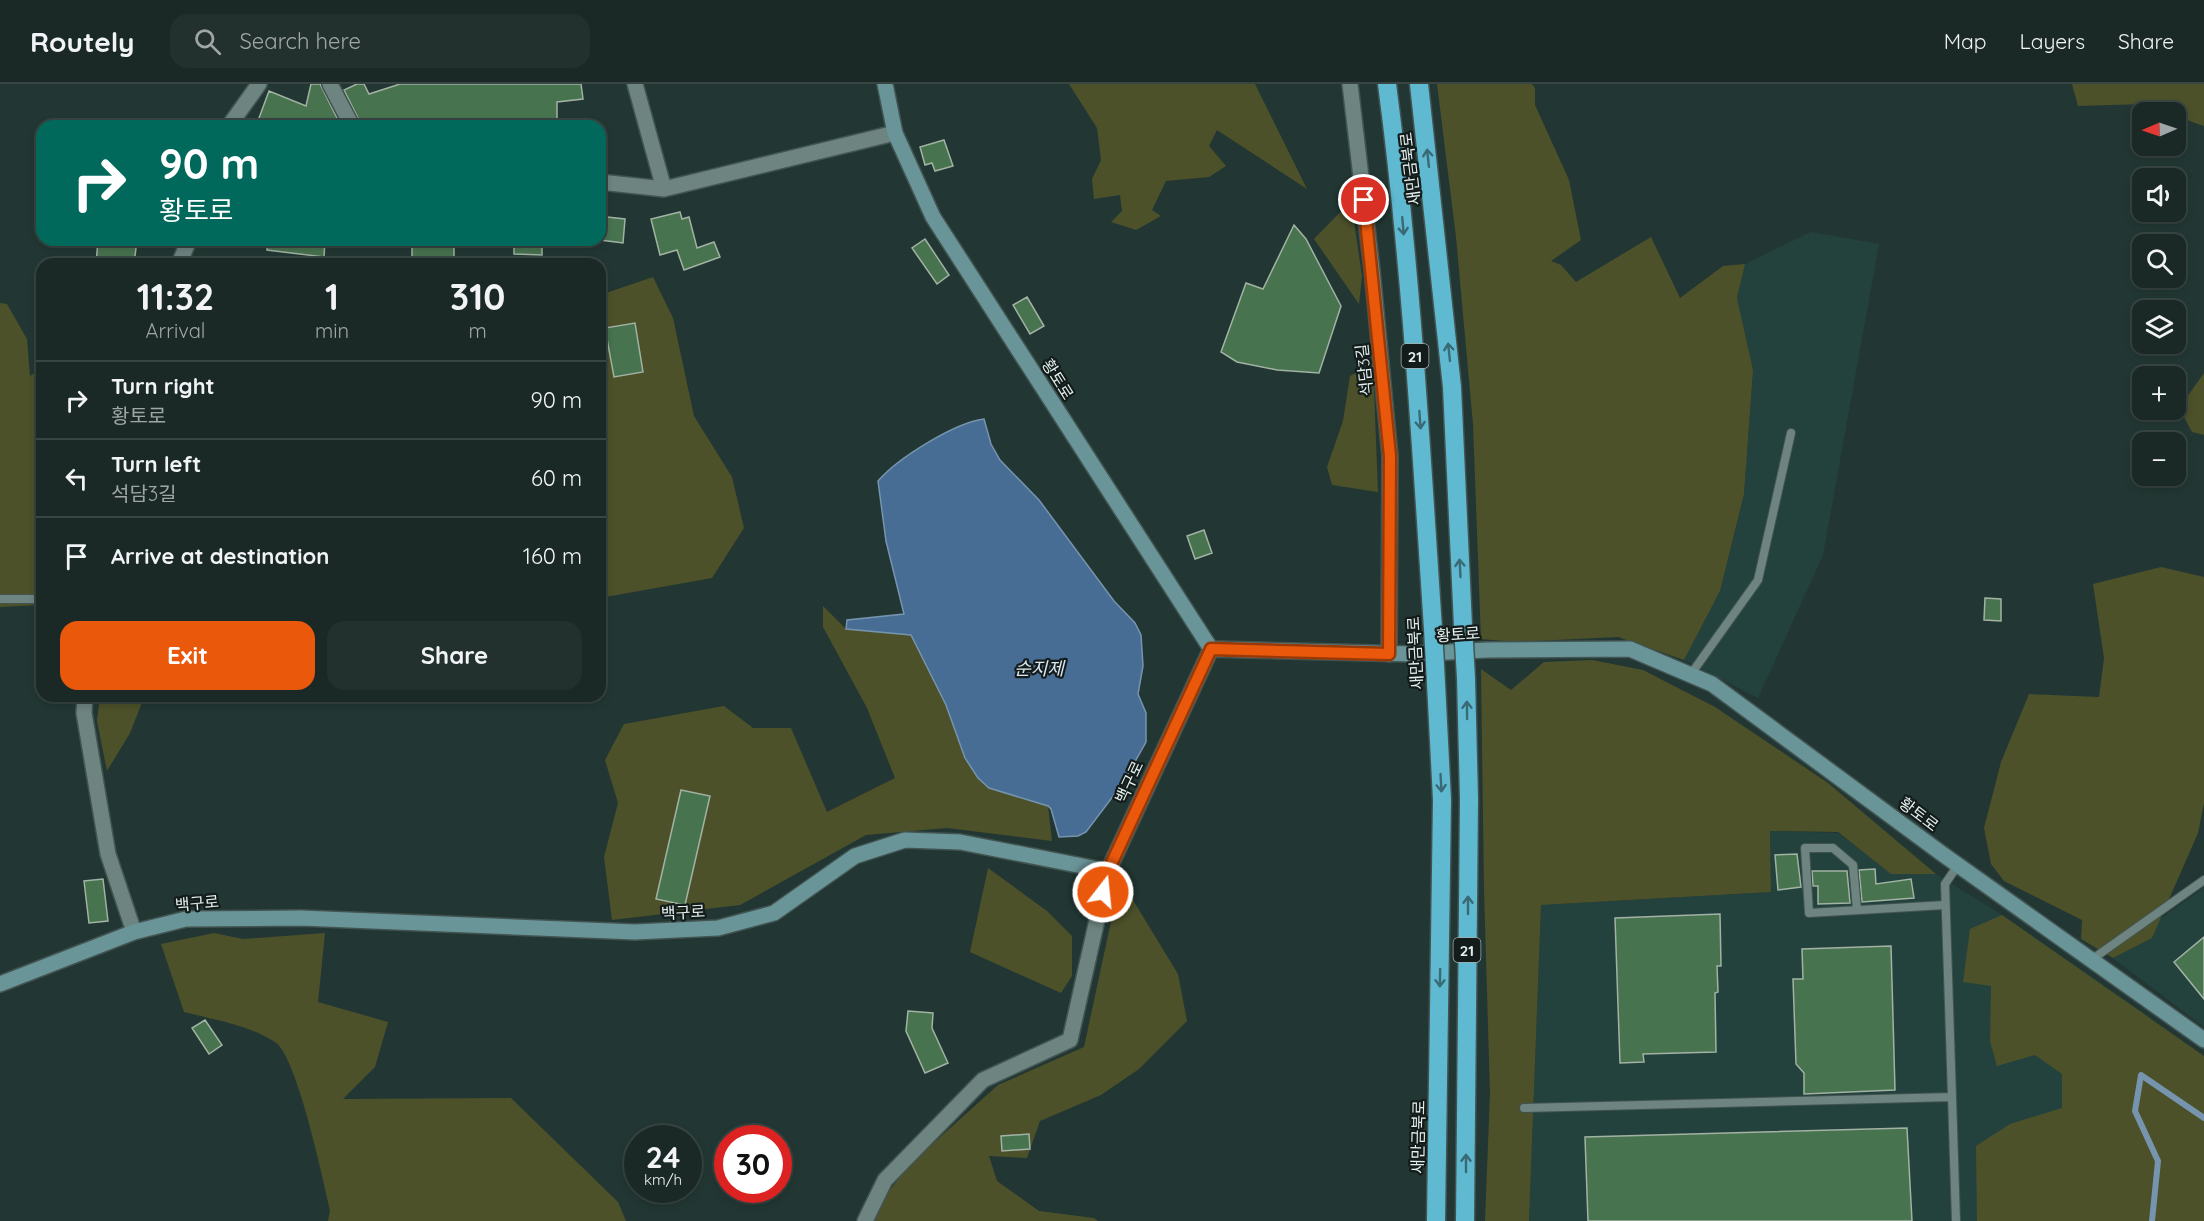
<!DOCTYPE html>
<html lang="en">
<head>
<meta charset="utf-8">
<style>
	:root { --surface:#1a2926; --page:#23312e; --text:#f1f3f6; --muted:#9fa6a7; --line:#384543; --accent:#ea580c }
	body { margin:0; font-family:Quicksand,"Noto Sans KR",sans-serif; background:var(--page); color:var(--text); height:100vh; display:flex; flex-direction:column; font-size:22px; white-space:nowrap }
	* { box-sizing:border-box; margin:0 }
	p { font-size:20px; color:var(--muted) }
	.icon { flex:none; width:33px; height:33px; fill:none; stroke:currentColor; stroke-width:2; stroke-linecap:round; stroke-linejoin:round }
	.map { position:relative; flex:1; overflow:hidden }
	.panel { position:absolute; left:36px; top:174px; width:570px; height:444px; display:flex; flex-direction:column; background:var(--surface); border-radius:18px; box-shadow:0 3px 9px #0003,0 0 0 2px var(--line) }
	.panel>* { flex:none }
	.banner { position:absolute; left:36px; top:36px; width:570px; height:126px; border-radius:18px; box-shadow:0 3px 9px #0003,0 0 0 2px var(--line); background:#00695c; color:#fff; overflow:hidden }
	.needle { width:39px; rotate:268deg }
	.controls { position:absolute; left:2132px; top:18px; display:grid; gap:12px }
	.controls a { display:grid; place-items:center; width:54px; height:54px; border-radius:12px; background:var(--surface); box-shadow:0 3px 9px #0003,0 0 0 2px var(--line); font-size:30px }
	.speed { position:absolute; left:624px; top:1041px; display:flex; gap:12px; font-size:30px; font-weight:700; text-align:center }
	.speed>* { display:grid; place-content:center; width:78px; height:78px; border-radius:50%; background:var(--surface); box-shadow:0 3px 9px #0003,0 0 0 2px var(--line); line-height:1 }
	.speed small { font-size:15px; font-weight:400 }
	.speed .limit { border:9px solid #d22; background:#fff; color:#111 }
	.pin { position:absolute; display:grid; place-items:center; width:51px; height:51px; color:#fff; margin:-26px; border:3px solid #fff; border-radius:50%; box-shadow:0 2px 6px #0007 }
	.me { position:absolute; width:66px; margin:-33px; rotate:16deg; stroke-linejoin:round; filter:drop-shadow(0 0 4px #0008) }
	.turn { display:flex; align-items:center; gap:21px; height:126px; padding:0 24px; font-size:27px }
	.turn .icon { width:78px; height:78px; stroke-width:2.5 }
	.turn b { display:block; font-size:42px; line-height:51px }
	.eta { display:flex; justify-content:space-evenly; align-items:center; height:102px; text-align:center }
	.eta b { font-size:36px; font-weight:800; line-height:42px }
	.button { display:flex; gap:12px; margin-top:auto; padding:12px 24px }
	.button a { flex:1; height:69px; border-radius:18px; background:var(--accent); color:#fff; font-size:24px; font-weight:800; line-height:69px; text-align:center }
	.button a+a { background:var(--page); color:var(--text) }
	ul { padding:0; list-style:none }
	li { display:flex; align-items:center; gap:18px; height:78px; padding:0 24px; border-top:2px solid var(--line) }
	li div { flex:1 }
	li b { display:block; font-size:22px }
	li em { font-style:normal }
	header { display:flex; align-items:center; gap:36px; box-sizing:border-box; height:84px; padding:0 30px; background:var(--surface); border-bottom:2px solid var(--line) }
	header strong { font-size:28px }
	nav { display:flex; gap:33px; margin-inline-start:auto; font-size:21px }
	.search { width:420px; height:54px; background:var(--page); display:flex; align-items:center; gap:15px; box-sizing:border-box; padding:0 21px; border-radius:18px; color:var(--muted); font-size:22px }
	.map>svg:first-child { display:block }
	.built { fill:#24423d }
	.green { fill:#4c512a }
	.water { fill:#486d94; stroke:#7694ae; stroke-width:1.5 }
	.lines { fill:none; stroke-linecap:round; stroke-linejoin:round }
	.stream { stroke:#7694ae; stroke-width:6 }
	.building { fill:#47734f; stroke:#a2b2a4; stroke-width:1.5 }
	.lane-casing { stroke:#425451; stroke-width:10 }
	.street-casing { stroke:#425451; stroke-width:18 }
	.secondary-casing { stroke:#425451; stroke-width:18 }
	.highway-casing { stroke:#425451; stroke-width:21 }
	.lane { stroke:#6d8480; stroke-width:8 }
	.street { stroke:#6d8480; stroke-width:15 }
	.secondary { stroke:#699498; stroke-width:15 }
	.highway { stroke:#5fb9d0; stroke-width:18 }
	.highway-bridge-casing { stroke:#425451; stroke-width:21; stroke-linecap:butt }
	.highway-bridge { stroke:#5fb9d0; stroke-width:18 }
	.oneway { stroke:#396a75 }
	.route-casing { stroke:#983908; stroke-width:15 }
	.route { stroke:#ea580c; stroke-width:10 }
	.labels { text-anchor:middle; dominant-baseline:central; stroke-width:4.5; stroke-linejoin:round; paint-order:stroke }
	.shield { fill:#131c1a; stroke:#a4b0ad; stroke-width:1.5 }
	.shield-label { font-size:15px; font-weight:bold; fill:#e2efec }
	.street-label { font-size:16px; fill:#e2efec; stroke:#131c1a }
	.water-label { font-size:18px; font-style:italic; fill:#dae6f2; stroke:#131c1a }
</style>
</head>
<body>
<header>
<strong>Routely</strong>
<div class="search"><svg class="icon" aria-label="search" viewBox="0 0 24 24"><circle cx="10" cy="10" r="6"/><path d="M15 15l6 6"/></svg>Search here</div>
<nav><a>Map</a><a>Layers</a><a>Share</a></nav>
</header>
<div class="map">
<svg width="2204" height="1137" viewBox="0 0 2204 1137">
	<rect width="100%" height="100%" fill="#223733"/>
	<path class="built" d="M1811 148 1879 160 1823 471 1758 614 1684 576 1720 507 1744 410 1753 286 1737 214 1745 180Z
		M1770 747 1838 749 1891 789 1936 790 2002 831 2151 934 2128 1137H1529L1541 821 1771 808Z
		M2204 804V943L2113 874 2152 854 2160 835Z"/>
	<path class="green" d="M1069 0H1255L1307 105 1217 46 1209 62 1226 82 1209 93 1166 97 1152 126 1161 132 1136 146 1111 138 1122 127 1120 111 1094 115 1092 95 1101 76 1097 44Z
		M1437 0H1532L1535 4V21L1569 96 1581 156 1551 177 1561 181 1576 198 1651 153 1680 214 1723 182 1745 180 1737 214 1753 286 1744 410 1720 507 1684 576 1618 553 1515 558 1481 555 1473 340 1456 153Z
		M2072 0H2204V42L2175 32V28H2166L2144 20 2078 22Z
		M1351 117 1362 192 1359 220 1314 155Z
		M653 193 673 234 694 332 732 393 744 444 712 494 600 514V211Z
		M0 219 7 220 27 255 30 292 42 284V570L36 568 40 521 0 523Z
		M1373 280 1378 408 1332 401 1327 383 1343 337 1350 292Z
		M2204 289V351L2192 348 2179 324Z
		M2161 483 2204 493V719L2198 749 2152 854 2113 874 2081 855 2082 836 2004 797 1991 780 1984 744 2001 678 2029 610 2099 613 2104 574 2093 500Z
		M823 522 846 545 911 551 946 621 965 674 989 704 1048 722 1052 757 947 744 866 751 740 821 612 836 604 773 618 719 605 676 624 640 724 622 753 644H791L827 728 895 694 867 624 823 543Z
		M1592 576 1643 586 1715 623 1828 699 1936 790H1891L1838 748 1770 747 1771 808 1541 821 1529 1137H1485L1490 1009 1484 806 1481 585 1511 606 1544 578Z
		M100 612H135L143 616 130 649 107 687 97 637Z
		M988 784 1047 827 1072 852V892L1061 909 970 868Z
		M1128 808 1178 890 1187 937 1139 985 1101 1011 1040 1037 1027 1074 989 1072 997 1097 1039 1127 1094 1134 1098 1137H873L886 1111 909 1081 998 1001 1084 963 1112 833Z
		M2002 831 2204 972V1137H1977L1976 1062 2010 1040 2062 1024V990L2035 971 1997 982 1990 957 1991 902 1963 898 1970 845Z
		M214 849 243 855 325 849 318 918 388 938 375 983 343 1015 511 1014 618 1118 626 1137H328L330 1126C323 1096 297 972 275 958 249 941 215 936 184 928L161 860Z"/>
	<path class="water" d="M984 335 991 360 1000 376 1039 416 1114 517 1135 539 1141 551 1143 582 1138 610 1146 629V658L1123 699 1086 748 1078 752 1059 753 1051 725 1048 722 989 704 978 694 965 674 946 621 911 551 846 545 847 536 904 530 886 457 878 397C898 374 954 339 984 335Z"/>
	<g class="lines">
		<path class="stream" d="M2152 1137 2158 1077 2135 1027 2141 991 2204 1034"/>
	</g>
	<path class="building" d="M311 0H320L341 42H280L259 34 269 7 306 22Z
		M357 0H364L369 10 400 0H581L583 15 557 18V42H362L344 6Z
		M944 56 953 82 935 87 932 79 925 81 920 63Z
		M680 128 682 135 689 133 697 164 714 158 720 173 684 186 677 166 660 171 651 135Z
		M607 133 625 135 623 159 600 156V139L606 140Z
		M1294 141 1306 155 1341 222 1319 289 1277 286 1237 278 1221 268 1246 199 1263 205Z
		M925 155 949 191 937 200 912 164Z
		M98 156H137L134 180H96Z
		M268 156H325L324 173 267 166Z
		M412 156H454V180H412Z
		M514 156H542V171L514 170Z
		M1027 213 1044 242 1030 250 1013 221Z
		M635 239 643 288 614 293 605 244Z
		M1204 446 1212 469 1195 475 1187 452Z
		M1985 514 2001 515V537L1984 536Z
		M681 706 710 712 685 821 656 815Z
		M1797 770 1801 803 1778 806 1775 771Z
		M1875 785 1876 800 1911 795 1914 814 1862 818 1859 786Z
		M1812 787H1847L1850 819 1818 820V802H1813Z
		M103 795 108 837 89 839 84 797Z
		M1720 830 1721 882H1717L1718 908 1715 909 1716 968 1643 970 1644 978 1620 979 1615 834Z
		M2204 853V915L2174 878Z
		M1891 862 1895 1006 1804 1010V989L1796 980 1793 895H1803L1802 865Z
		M908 927 933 929 932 944 948 979 925 989 906 947Z
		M205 936 222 961 209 970 192 944Z
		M1907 1044 1912 1137H1588L1585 1053Z
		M1029 1050 1030 1065 1002 1067 1001 1052Z"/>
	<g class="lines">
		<g class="lane-casing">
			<path id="lane" d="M0 515H42
				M1691 590 1758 496 1791 349
				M1857 826 1853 781 1833 764H1805L1809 829 1945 821
				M2091 876 2204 796
				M1952 1013 1945 800 1958 781
				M1524 1024 1952 1013 1956 1137"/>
		</g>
		<g class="street-casing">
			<path id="street" d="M330 0 352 42
				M635 0 664 105
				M1350 0 1372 186 1390 372 1389 570
				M229 42 259 0
				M600 98 664 105 895 49
				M179 180 189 156
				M85 612 84 629 108 770 134 848
				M865 1137 885 1096 983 996 1070 956 1108 787"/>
		</g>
		<g class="secondary-casing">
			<path id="secondary" d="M885 0 895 49 933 133 1211 565 1413 570 1486 566 1630 565 1712 600 1941 769 2204 956
				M0 900 134 848 186 835 301 834 635 848 718 844 774 829 855 772 905 756 960 758 1108 787 1211 565"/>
		</g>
		<g class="highway-casing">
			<path id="highway" d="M1387 0C1411 181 1421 363 1433 545
				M1419 0 1452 303 1463 542
				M1436 599 1442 716 1436 1137
				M1465 1137 1469 715 1466 594"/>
		</g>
		<use href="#lane" class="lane"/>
		<use href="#street" class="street"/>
		<use href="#secondary" class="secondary"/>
		<use href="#highway" class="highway"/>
		<g class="highway-bridge-casing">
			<path id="highway-bridge" d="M1463 542 1466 594
				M1433 545 1436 599"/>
		</g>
		<use href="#highway-bridge" class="highway-bridge"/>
	</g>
	<defs><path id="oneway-shaft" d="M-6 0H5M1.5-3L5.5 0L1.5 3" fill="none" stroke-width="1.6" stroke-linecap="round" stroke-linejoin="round" transform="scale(1.5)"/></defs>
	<g class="oneway">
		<use href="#oneway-shaft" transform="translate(1428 74) rotate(-96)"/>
		<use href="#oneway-shaft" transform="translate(1403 142) rotate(85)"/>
		<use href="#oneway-shaft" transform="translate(1449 268) rotate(-96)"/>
		<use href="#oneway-shaft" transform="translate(1420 336) rotate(86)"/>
		<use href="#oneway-shaft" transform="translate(1460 484) rotate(-93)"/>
		<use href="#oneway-shaft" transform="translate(1467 626) rotate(-91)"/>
		<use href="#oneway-shaft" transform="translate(1441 699) rotate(87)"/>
		<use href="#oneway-shaft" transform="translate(1468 821) rotate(-90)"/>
		<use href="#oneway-shaft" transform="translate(1440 894) rotate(91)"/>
		<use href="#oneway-shaft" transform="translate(1466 1079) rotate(-90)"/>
	</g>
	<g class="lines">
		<g class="route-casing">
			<path id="route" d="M1103 808 1108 787 1211 565 1389 570 1390 372 1364 116"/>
		</g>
		<use href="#route" class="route"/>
	</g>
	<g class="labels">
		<g class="shield">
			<rect x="1401.5" y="260" width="27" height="24" rx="4.5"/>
			<rect x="1453.5" y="854" width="27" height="24" rx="4.5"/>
		</g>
		<g class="shield-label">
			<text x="1415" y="272">21</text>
			<text x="1467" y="866">21</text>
		</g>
		<g class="street-label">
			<text transform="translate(1410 85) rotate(-97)">새만금북로</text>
			<text transform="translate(1364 286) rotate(-96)">석담3길</text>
			<text transform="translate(1058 295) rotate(58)">황토로</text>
			<text transform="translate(1458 550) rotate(-4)">황토로</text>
			<text transform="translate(1415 569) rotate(-93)">새만금북로</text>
			<text transform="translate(1129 698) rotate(-65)">백구로</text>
			<text transform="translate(1919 730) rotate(37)">황토로</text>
			<text transform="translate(197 819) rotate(-5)">백구로</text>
			<text transform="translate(683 828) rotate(-3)">백구로</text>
			<text transform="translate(1418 1053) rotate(-89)">새만금북로</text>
		</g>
		<g class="water-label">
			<text x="1039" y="584">순지제</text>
		</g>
	</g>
</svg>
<div class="controls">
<a><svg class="needle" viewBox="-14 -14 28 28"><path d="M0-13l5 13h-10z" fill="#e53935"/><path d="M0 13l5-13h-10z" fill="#9fa6a7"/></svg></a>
<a><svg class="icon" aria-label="sound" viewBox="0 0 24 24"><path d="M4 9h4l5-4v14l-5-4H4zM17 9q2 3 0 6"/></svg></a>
<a><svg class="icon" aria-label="search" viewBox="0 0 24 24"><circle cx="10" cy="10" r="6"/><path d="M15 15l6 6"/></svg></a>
<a><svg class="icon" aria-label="layers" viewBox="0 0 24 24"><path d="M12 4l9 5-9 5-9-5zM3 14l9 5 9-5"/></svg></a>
<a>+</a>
<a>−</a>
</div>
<div class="speed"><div>24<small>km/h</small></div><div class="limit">30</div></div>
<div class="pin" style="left:1364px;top:116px;background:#d93025"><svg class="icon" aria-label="arrive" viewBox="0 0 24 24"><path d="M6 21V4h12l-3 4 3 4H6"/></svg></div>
<svg class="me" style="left:1103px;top:808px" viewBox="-20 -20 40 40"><circle r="17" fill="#ea580c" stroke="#fff" stroke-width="3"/><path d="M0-11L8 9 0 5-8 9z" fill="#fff"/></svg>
<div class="banner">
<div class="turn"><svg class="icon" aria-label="right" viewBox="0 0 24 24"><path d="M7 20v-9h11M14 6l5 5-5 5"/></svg><div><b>90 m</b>황토로</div></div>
</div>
<section class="panel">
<div class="eta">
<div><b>11:32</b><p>Arrival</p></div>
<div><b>1</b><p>min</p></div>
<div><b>310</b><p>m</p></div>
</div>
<ul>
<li><svg class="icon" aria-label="right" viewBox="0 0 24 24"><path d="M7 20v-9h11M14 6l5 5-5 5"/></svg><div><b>Turn right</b><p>황토로</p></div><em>90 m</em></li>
<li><svg class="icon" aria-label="left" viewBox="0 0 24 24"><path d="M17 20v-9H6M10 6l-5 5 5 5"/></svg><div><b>Turn left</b><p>석담3길</p></div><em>60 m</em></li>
<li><svg class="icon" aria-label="arrive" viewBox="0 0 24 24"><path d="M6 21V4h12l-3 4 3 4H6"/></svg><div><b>Arrive at destination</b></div><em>160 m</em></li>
</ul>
<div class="button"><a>Exit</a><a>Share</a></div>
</section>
</div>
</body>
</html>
